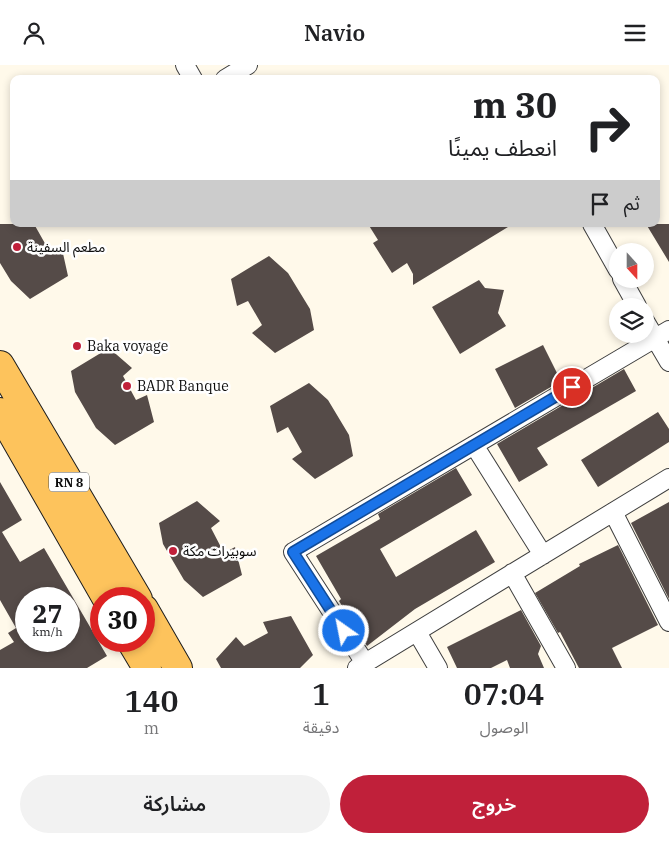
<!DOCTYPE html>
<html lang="ar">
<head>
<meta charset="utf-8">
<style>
	:root { --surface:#fff; --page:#f2f2f2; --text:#202124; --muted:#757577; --accent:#c0203a }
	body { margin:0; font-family:"IBM Plex Serif","Noto Sans Arabic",serif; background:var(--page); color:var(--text); direction:rtl; height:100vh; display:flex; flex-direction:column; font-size:19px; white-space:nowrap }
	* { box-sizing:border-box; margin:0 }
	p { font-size:16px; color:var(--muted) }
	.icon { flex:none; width:28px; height:28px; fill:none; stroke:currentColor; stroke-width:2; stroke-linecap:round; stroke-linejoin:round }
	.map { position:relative; height:603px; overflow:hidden; direction:ltr }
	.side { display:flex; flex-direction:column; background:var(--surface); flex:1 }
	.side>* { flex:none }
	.top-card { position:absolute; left:10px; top:10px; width:650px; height:152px; border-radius:10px; box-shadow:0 2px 8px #0003; direction:rtl; background:#fff; color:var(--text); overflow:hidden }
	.needle { width:32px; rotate:159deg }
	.controls { position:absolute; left:609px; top:178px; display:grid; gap:10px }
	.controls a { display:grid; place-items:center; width:45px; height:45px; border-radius:50%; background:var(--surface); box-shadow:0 2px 8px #0003; font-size:25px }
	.speed { position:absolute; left:15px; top:522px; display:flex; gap:10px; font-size:25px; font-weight:700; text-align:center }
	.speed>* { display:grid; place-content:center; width:65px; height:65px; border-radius:50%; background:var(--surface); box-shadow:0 2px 8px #0003; line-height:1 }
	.speed small { font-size:12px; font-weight:400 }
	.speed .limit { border:8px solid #d22; background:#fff; color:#111 }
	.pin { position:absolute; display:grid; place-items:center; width:42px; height:42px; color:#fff; margin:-21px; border:2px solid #fff; border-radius:50%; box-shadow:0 1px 5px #0007 }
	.me { position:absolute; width:55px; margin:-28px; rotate:327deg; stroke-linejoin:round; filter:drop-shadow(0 0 4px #0008) }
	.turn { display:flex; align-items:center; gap:18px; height:105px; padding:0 20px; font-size:22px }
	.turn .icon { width:65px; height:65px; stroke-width:2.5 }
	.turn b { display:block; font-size:35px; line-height:42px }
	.then { display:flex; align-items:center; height:48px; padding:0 20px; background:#0003; gap:10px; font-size:19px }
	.eta { display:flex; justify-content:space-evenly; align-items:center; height:85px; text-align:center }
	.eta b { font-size:30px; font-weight:600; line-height:35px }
	.action { display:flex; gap:10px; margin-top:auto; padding:10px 20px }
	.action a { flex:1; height:58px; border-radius:30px; background:var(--accent); color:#fff; font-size:20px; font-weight:600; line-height:58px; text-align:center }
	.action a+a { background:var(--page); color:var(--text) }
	header { display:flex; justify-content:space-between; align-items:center; height:65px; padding:0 20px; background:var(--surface); font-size:22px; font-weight:600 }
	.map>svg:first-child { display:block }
	.building { fill:#554b48; fill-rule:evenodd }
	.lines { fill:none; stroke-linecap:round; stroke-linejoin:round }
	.minor-casing { stroke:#3f3f3f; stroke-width:20 }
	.primary-casing { stroke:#1d1d1d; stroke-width:30 }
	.minor { stroke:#fff; stroke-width:18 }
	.primary { stroke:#fdc35c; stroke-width:28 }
	.route-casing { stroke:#114b97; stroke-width:12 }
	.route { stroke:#1a73e8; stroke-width:9 }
	.poi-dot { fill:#c0203a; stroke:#fff; stroke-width:2 }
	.labels { text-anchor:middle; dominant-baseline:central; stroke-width:5; stroke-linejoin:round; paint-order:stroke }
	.shield { fill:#fff; stroke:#555; stroke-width:1 }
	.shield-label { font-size:12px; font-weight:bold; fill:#0c0c0c }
	.poi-label { font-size:14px; fill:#0c0c0c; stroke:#fff; text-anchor:start }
</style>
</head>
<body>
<header><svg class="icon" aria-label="menu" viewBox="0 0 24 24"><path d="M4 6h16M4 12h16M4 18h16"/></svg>Navio<svg class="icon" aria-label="person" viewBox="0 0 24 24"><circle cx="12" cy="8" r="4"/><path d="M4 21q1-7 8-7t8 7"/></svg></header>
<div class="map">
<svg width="669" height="603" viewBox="0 0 669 603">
	<rect width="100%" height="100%" fill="#fff9ea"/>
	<path class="building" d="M0 159H34L51 189 62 184 68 211 30 234 11 216 0 198Z
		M368 159H513L413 220V209L407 198 392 208 373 178 378 175Z
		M646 159H669V197Z
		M269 191 288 208 310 244 314 265 275 288 252 268 262 260 248 236 237 241 231 214Z
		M479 215 485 223 504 225 498 248 506 261 460 289 432 242Z
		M543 280 561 316 515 343 495 304Z
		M109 283 132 303 123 311 136 335 147 330 154 357 115 380 96 363 75 327 71 306Z
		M624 304 636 326 537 383 548 400 519 417 497 379Z
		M309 318 328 335 349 370 353 391 315 414 292 394 302 387 288 362 277 368 270 341Z
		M658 347 669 364V377L598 422 581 395Z
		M456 403 472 430 380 484 396 512 476 465 495 497 415 544 367 581 339 536 341 534 316 491 380 454 378 449Z
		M0 417 22 455 2 467 20 497 44 483 107 591 87 603H0V585L14 577 8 568 16 563 0 535ZM26 534H69V576H26Z
		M197 436 220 456 211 463 224 488 235 482 242 510 203 532 184 515 163 479 159 458Z
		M669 437V534L631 458Z
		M618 480 658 560 612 583 622 603H579L560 567 558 568 535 528 580 501 579 499Z
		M521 545 541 581 538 589 544 603H510L507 595 491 603H457L447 582Z
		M291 551 313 590 300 603H221L216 594 236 572 244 581 268 568 263 557Z"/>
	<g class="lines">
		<g class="minor-casing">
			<path id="minor" d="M185 0 193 14
				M225 14 248 0
				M592 159 618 205
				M622 214 637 241
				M645 256 669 297
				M474 380 543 490
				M613 447 669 557
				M512 508 566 603
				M417 567 438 603
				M365 598 293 487 669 265
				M357 603 669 413"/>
		</g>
		<g class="primary-casing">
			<path id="primary" d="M0 300 138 534
				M0 347 107 534
				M144 544 178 603
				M131 576 147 603"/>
		</g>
		<use href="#minor" class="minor"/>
		<use href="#primary" class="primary"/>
	</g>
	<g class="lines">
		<g class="route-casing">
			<path id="route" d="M344 566 293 487 572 322"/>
		</g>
		<use href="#route" class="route"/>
	</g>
	<g class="poi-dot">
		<circle cx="17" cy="182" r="5"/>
		<circle cx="77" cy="281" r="5"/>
		<circle cx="127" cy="321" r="5"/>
		<circle cx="173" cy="486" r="5"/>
	</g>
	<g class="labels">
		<rect class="shield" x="49" y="407.5" width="40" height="19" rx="4"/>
		<g class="shield-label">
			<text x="69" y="417">RN 8</text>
		</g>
		<g class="poi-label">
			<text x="27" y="182">مطعم السفينة</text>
			<text x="87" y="281">Baka voyage</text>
			<text x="137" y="321">BADR Banque</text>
			<text x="183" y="486">سوبيرات مكة</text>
		</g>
	</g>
</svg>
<div class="controls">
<a><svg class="needle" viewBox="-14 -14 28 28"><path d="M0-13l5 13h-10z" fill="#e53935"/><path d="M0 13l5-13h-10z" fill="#757577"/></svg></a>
<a><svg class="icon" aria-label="layers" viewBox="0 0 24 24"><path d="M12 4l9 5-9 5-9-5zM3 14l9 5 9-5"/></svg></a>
</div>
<div class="speed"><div>27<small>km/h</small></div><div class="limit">30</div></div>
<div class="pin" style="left:572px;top:322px;background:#d93025"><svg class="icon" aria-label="arrive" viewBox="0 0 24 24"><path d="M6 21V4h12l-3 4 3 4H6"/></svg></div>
<svg class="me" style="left:344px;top:566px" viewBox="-20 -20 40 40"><circle r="17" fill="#1a73e8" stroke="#fff" stroke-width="3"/><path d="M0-11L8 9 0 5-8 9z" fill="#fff"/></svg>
<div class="top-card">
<div class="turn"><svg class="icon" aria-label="right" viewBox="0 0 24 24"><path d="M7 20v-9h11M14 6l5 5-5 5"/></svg><div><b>30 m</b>انعطف يمينًا</div></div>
<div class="then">ثم<svg class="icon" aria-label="arrive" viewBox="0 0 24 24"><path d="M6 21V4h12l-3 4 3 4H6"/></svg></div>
</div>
</div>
<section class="side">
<div class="eta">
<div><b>07:04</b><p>الوصول</p></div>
<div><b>1</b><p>دقيقة</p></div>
<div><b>140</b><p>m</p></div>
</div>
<div class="action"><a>خروج</a><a>مشاركة</a></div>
</section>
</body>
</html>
